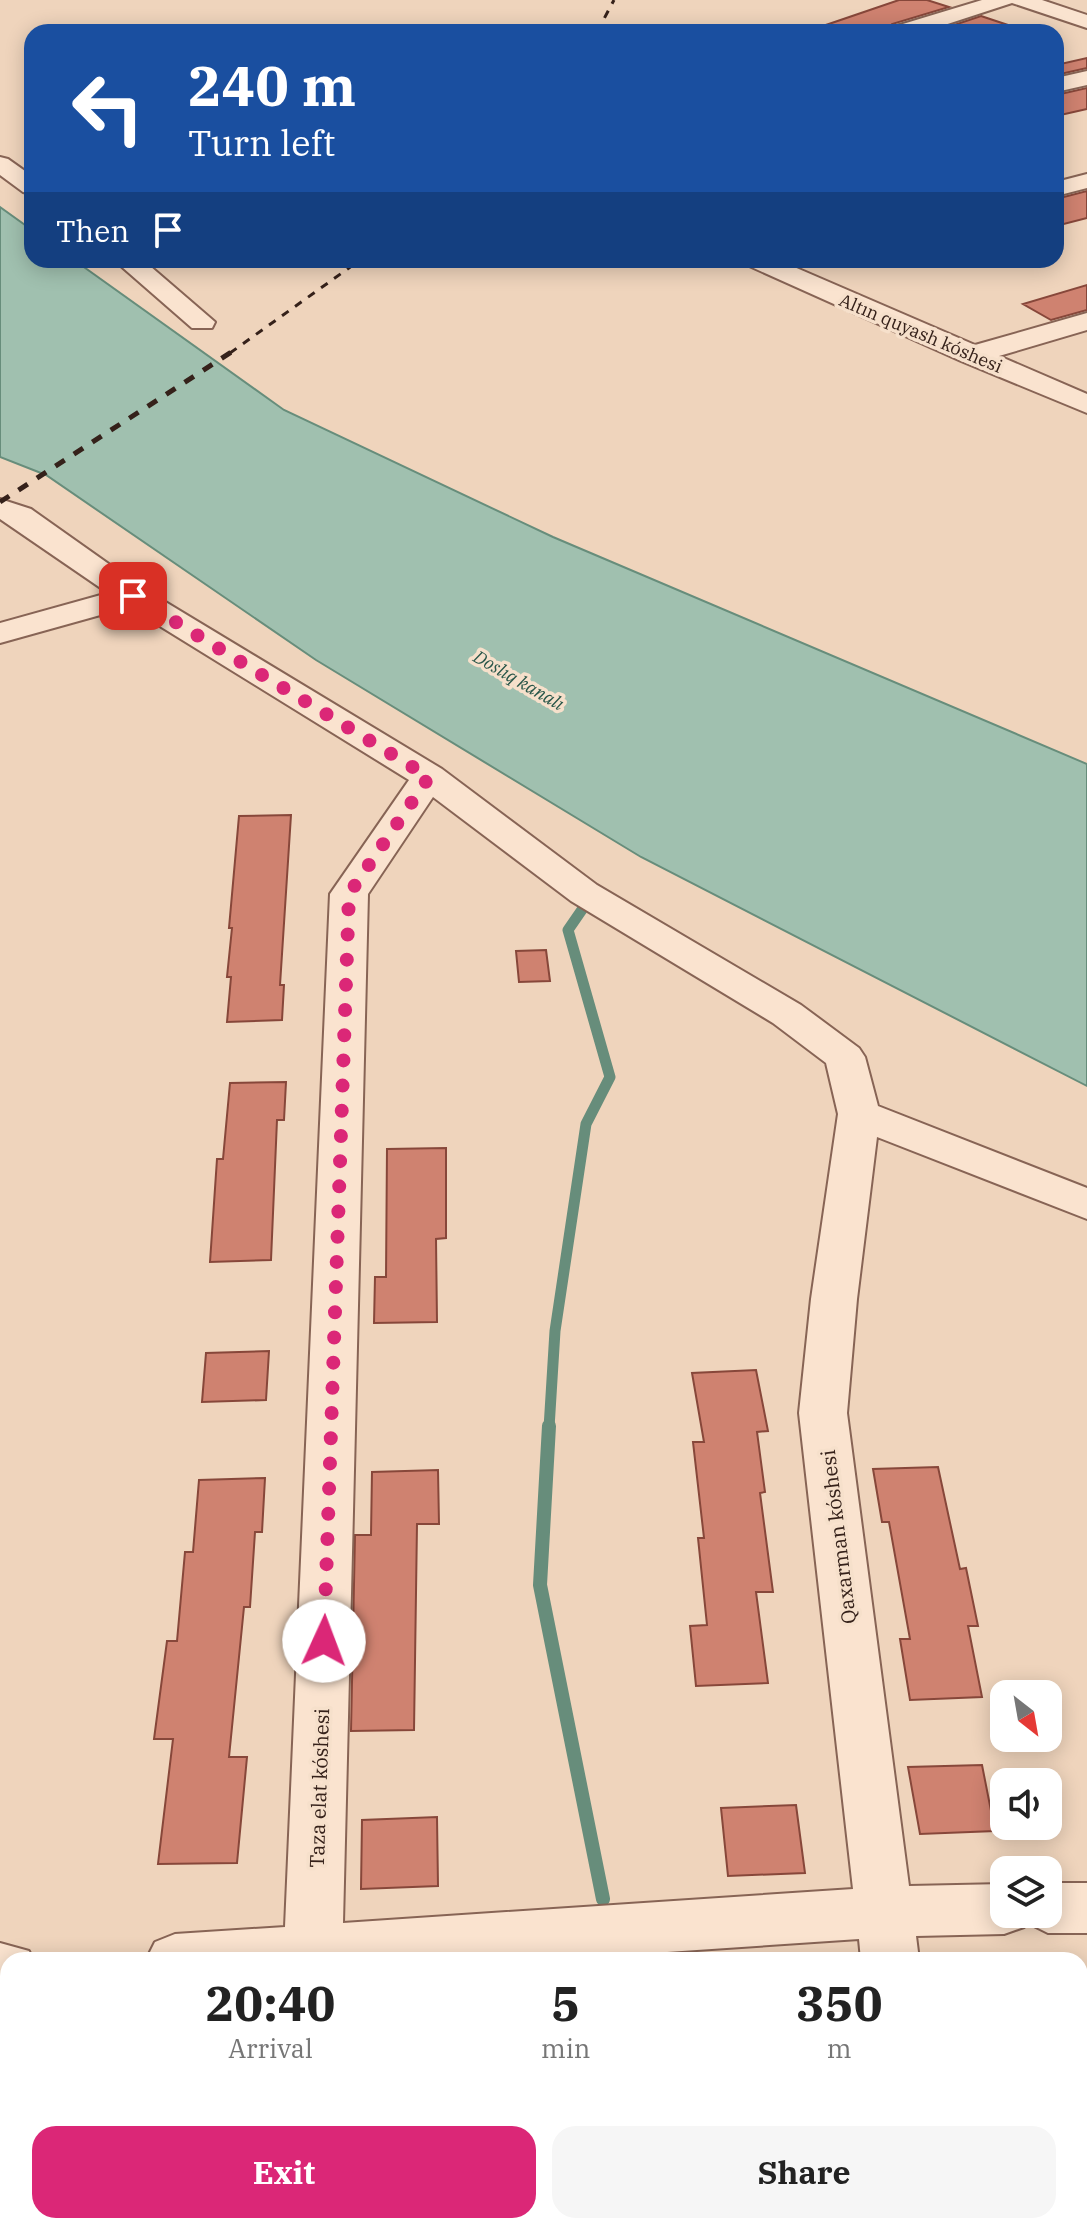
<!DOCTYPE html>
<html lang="en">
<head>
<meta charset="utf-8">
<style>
	:root { --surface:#fff; --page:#f6f6f6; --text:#222; --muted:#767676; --accent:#db2777 }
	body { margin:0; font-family:"IBM Plex Serif",serif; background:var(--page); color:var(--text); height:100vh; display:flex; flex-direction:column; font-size:30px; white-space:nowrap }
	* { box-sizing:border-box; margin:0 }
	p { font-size:26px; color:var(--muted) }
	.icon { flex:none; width:44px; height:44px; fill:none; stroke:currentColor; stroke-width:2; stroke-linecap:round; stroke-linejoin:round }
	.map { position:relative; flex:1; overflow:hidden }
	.details { position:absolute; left:0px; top:1952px; width:1088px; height:282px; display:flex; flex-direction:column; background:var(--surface); border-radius:24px 24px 0 0; box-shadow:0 4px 20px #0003 }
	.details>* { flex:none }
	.guide { position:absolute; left:24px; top:24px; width:1040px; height:244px; border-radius:24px; box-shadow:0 4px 20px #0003; background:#1a4fa0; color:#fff; overflow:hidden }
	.needle { width:52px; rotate:149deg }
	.buttons { position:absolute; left:990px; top:1680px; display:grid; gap:16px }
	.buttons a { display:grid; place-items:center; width:72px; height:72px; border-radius:16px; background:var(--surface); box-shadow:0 4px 20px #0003; font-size:40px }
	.pin { position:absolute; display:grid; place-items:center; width:68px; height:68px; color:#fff; margin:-34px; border-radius:16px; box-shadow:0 4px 12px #0006 }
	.me { position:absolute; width:88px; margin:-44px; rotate:2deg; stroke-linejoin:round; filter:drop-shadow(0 0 6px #0008) }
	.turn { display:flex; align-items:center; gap:28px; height:168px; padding:0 32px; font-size:36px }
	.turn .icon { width:104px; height:104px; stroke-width:2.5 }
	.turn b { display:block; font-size:56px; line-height:68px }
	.then { display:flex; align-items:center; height:76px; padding:0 32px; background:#0003; gap:16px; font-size:30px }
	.eta { display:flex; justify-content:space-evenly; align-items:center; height:136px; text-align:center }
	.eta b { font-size:48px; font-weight:700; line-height:56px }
	.primary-button { display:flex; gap:16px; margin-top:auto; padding:16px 32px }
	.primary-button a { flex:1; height:92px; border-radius:24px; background:var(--accent); color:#fff; font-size:32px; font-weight:700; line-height:92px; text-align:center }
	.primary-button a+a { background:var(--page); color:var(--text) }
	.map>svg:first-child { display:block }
	.water { fill:#a0c0af; stroke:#678d7b; stroke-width:2 }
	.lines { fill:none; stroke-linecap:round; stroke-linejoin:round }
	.stream-far1 { stroke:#678d7b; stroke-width:11 }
	.stream { stroke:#678d7b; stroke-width:14 }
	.building { fill:#cf8270; stroke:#87473a; stroke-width:2 }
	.minor-casing { stroke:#876455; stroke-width:4 }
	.minor { fill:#fae3cf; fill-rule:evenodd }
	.rail-far1 { stroke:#35211a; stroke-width:3; stroke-dasharray:8 8; stroke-linecap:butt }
	.rail { stroke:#35211a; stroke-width:5; stroke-dasharray:11 11; stroke-linecap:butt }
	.route { stroke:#db2777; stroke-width:14; stroke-dasharray:0 25.2 }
	.labels { text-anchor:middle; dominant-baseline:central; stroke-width:7; stroke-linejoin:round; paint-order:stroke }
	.far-street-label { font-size:18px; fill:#35211a; stroke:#f6e0cb }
	.far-water-label { font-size:18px; font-style:italic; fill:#295649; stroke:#f6e0cb }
	.street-label { font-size:20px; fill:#35211a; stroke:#f6e0cb }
</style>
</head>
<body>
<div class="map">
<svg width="1087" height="2233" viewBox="0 0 1087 2233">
	<rect width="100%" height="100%" fill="#efd4bc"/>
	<path class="water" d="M0 207 32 230V260H74L284 410 553 537 1087 764V1086L641 857 316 660 46 475 0 457Z"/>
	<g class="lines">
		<path class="stream-far1" d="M549 1428 555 1331 586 1124 610 1077 568 930 588 901"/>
		<path class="stream" d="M549 1426 540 1585 603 1899
			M676 2226 678 2233"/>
	</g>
	<path class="building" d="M899 0H927L949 7 892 24 887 32H821L820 27Z
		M981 16 1008 25 1007 32H933Z
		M1087 58V68L1056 75V65Z
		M1087 88V109L1056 116V95Z
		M1087 191V218L1056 226V199Z
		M1087 285V310L1051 320 1023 304Z
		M291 815 280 985H284L282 1020 227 1022 231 977H227L232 928H229L239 816Z
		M546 950 550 981 519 982 516 951Z
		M286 1082 284 1120H277L271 1260 210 1262 217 1159H223L230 1083Z
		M446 1148V1238L436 1239 437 1322 374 1323 375 1277H386L387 1149Z
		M269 1351 266 1400 202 1402 206 1353Z
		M756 1370 768 1431 757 1432 765 1492 760 1493 773 1592H756L768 1683 696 1686 690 1626 707 1625 698 1538H704L693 1442H704L692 1373Z
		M938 1467 960 1569 966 1568 978 1626H968L982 1697 910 1700 900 1639H910L889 1522H882L873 1469Z
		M438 1470 439 1524H417L414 1730 351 1731 355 1535H371L372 1472Z
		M265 1478 262 1532H255L250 1607H244L229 1757H247L237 1863 158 1864 173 1739H154L167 1641H177L185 1552H193L199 1480Z
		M982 1765 995 1831 920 1834 908 1767Z
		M796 1805 805 1873 728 1876 721 1808Z
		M437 1817 438 1886 361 1889 362 1820Z"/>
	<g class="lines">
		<g class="minor-casing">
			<path id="minor" d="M982 0H1042L1087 15V28L1012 3 923 32H890L893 27Z
				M1087 71V85L1056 92V78Z
				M0 157 8 159 32 176V194L23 192 0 175Z
				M1087 174V188L1056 196V182Z
				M114 260H143L215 322 212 328H192Z
				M743 260H778L975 345 1087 313V330L999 356 1087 394V413L961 361 747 265Z
				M0 499 31 509 144 589 442 769 597 885 801 1005 859 1048 865 1057 878 1106 1087 1188V1219L877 1137 857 1299 847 1413 909 1886 1004 1884V1914H1048V1883H1087V1933H1048L1026 1922 1024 1927 1004 1934 916 1936 919 1960H861L859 1939 548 1960H146L155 1942 175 1934 285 1927 330 894 409 780 129 607 0 643V623L108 593 0 519ZM433 797 571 901 773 1023 826 1063 838 1114 811 1299 799 1413 853 1889 343 1923 368 894Z
				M0 1943 29 1951 33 1960H8V1995H0Z
				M270 2226H332L333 2233H269Z
				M898 2226H960L962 2233H898Z"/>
		</g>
		<use href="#minor" class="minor"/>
		<path class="rail-far1" d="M597 32 614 0
			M230 353 360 260"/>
		<path class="rail" d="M0 502 233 351"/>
	</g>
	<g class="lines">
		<path class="route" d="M133 596 429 777 349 894 324 1641"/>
	</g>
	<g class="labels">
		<g class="far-street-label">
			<text transform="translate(921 333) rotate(23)">Altın quyash kóshesi</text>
		</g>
		<g class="far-water-label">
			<text transform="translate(519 680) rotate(30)">Doslıq kanalı</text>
		</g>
		<g class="street-label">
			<text transform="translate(838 1537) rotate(-97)">Qaxarman kóshesi</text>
			<text transform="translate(319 1788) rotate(-88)">Taza elat kóshesi</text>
		</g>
	</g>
</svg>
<div class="buttons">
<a><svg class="needle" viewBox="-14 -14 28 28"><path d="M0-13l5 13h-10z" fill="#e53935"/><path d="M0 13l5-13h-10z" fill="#767676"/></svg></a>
<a><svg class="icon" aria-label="sound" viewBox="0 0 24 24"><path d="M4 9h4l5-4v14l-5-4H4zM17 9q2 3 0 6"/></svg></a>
<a><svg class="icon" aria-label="layers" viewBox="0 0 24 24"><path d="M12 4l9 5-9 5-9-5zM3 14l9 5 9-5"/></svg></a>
</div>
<div class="pin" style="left:133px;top:596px;background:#d93025"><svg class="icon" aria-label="arrive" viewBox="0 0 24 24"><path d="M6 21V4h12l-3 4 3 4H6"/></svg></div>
<svg class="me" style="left:324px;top:1641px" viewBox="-20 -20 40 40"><circle r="19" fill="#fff"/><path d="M0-13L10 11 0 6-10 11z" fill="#db2777"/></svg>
<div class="guide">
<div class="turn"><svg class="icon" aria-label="left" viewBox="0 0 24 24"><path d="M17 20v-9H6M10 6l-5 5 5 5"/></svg><div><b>240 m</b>Turn left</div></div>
<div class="then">Then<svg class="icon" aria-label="arrive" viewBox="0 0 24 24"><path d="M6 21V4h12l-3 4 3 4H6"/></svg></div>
</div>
<section class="details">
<div class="eta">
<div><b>20:40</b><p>Arrival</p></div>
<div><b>5</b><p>min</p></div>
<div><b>350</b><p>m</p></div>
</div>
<div class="primary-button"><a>Exit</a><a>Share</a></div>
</section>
</div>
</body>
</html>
